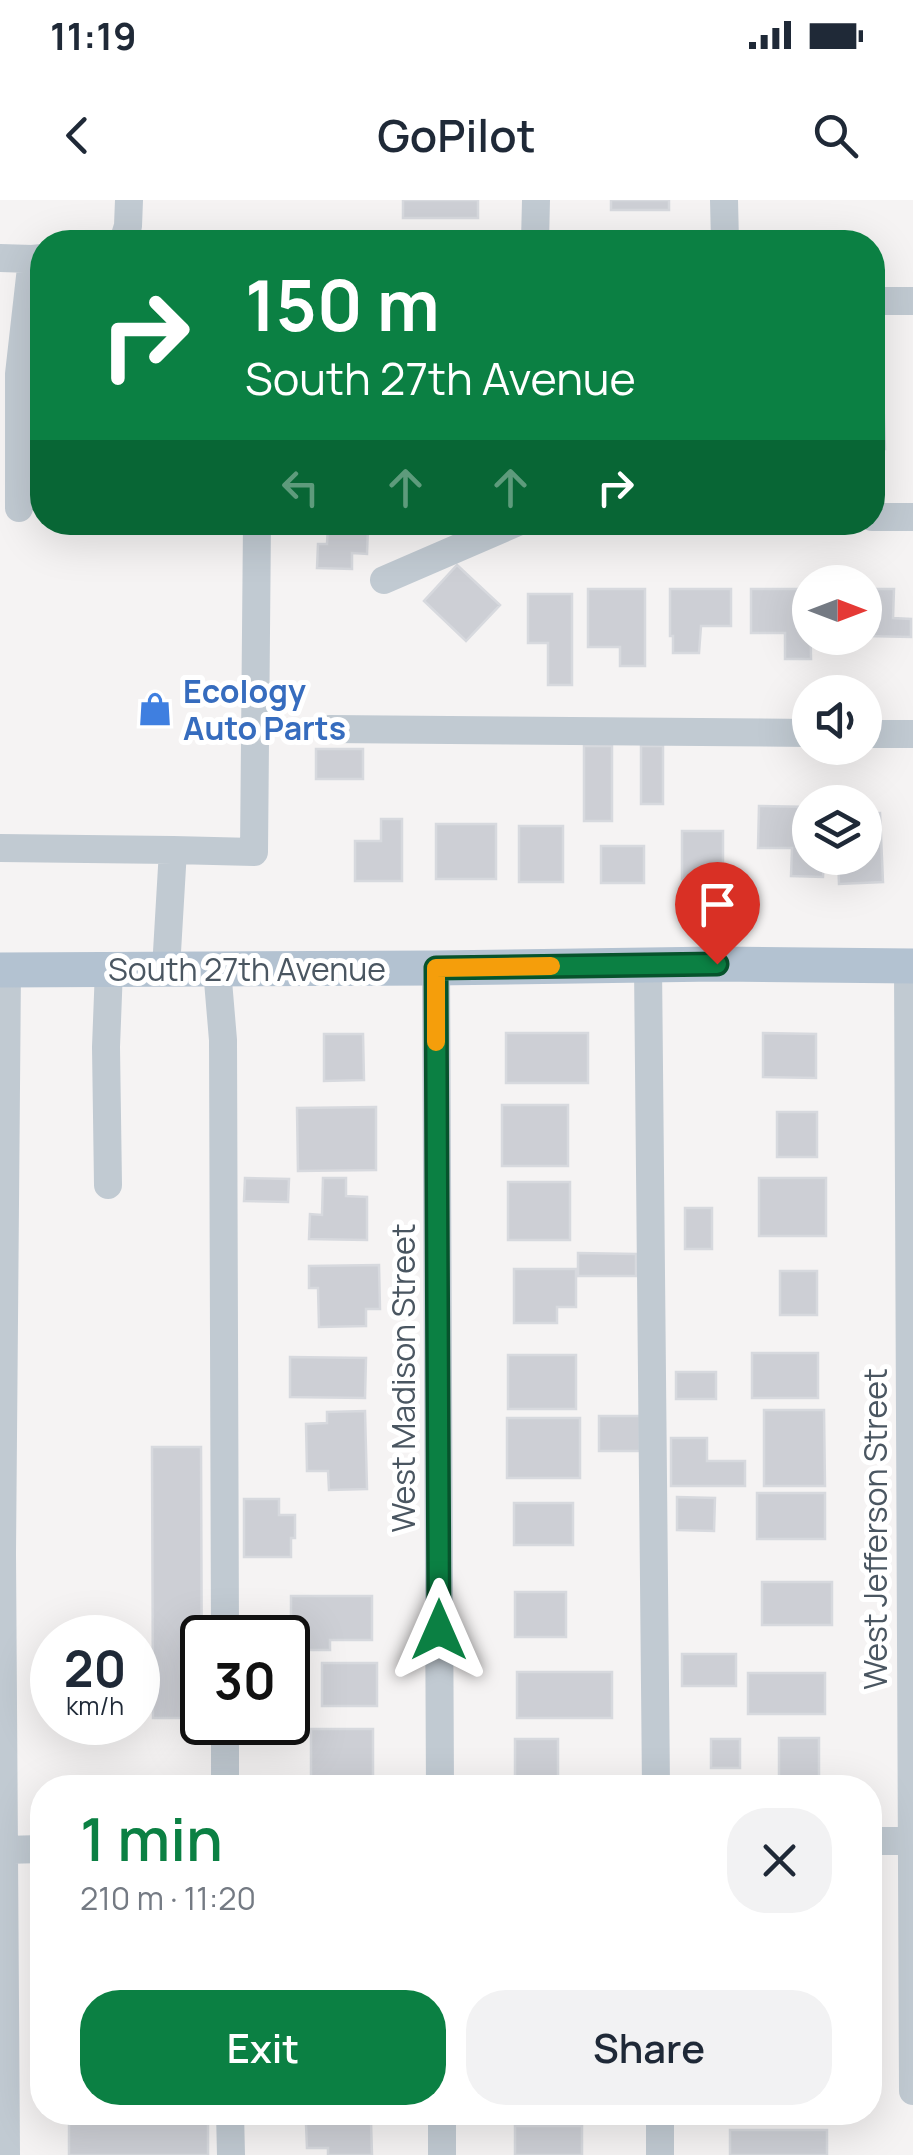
<!DOCTYPE html>
<html lang="en">
<head>
<meta charset="utf-8">
<style>
	:root { --surface:#fff; --page:#f2f2f3; --text:#1f2937; --muted:#747a83; --accent:#0b8043 }
	body { margin:0; font-family:Manrope,sans-serif; background:var(--page); color:var(--text); height:100vh; display:flex; flex-direction:column; font-size:38px; white-space:nowrap }
	* { box-sizing:border-box; margin:0 }
	p { font-size:32px; color:var(--muted) }
	.icon { flex:none; width:55px; height:55px; fill:none; stroke:currentColor; stroke-width:2; stroke-linecap:round; stroke-linejoin:round }
	.map { position:relative; flex:1; overflow:hidden }
	.panel { position:absolute; left:30px; top:1575px; width:852px; height:350px; display:flex; flex-direction:column; background:var(--surface); border-radius:40px; box-shadow:0 10px 40px #0002 }
	.panel>* { flex:none }
	.guide { position:absolute; left:30px; top:30px; width:855px; height:305px; border-radius:40px; box-shadow:0 10px 40px #0002; background:#0b8043; color:#fff; overflow:hidden }
	.needle { width:65px; rotate:90deg }
	.fabs { position:absolute; left:792px; top:365px; display:grid; gap:20px }
	.fabs a { display:grid; place-items:center; width:90px; height:90px; border-radius:50%; background:var(--surface); box-shadow:0 10px 40px #0002; font-size:50px }
	.speed { position:absolute; left:30px; top:1415px; display:flex; gap:20px; font-size:50px; font-weight:700; text-align:center }
	.speed>* { display:grid; place-content:center; width:130px; height:130px; border-radius:50%; background:var(--surface); box-shadow:0 10px 40px #0002; line-height:1 }
	.speed small { font-size:25px; font-weight:400 }
	.speed .limit { border:5px solid #111; border-radius:15px; background:#fff; color:#111 }
	.pin { position:absolute; display:grid; place-items:center; width:85px; height:85px; color:#fff; margin:-102px -42px; border-radius:50% 50% 50% 0; rotate:-45deg; box-shadow:0 0 10px #0007 }
	.pin .icon { rotate:45deg }
	.me { position:absolute; width:110px; margin:-55px; rotate:0deg; stroke-linejoin:round; filter:drop-shadow(0 0 8px #0008) }
	.turn { display:flex; align-items:center; gap:35px; height:210px; padding:0 50px; font-size:45px }
	.turn .icon { width:130px; height:130px; stroke-width:2.5 }
	.turn b { display:block; font-size:70px; line-height:85px }
	.lanes { display:flex; align-items:center; height:95px; padding:0 50px; background:#0003; justify-content:center; gap:50px; direction:ltr }
	.lanes .off { opacity:.35 }
	.round { display:grid; place-items:center; flex:none; width:105px; height:105px; border-radius:40px; background:var(--page) }
	.headline { display:flex; align-items:center; justify-content:space-between; height:170px; padding:0 50px }
	h1 { font-size:60px; font-weight:600; line-height:75px; color:var(--accent) }
	.button { display:flex; gap:20px; margin-top:auto; padding:20px 50px }
	.button a { flex:1; height:115px; border-radius:40px; background:var(--accent); color:#fff; font-size:40px; font-weight:600; line-height:115px; text-align:center }
	.button a+a { background:var(--page); color:var(--text) }
	.status { display:flex; justify-content:space-between; align-items:center; height:70px; padding:0 50px; background:var(--surface); direction:ltr }
	.status svg { height:28px; fill:currentColor }
	header { display:flex; justify-content:space-between; align-items:center; height:130px; padding:0 50px; background:var(--surface); font-size:45px; font-weight:600 }
	.map>svg:first-child { display:block }
	.building { fill:#cdcfd5; stroke:#d7d9de; stroke-width:2.5 }
	.lines { fill:none; stroke-linecap:round; stroke-linejoin:round }
	.minor { stroke:#c1cad2; stroke-width:28 }
	.major { stroke:#b3c2d1; stroke-width:35 }
	.route-casing { stroke:#07532c; stroke-width:25 }
	.route { stroke:#0b8043; stroke-width:18 }
	.slow { stroke:#f59e0b; stroke-width:18 }
	.labels { text-anchor:middle; dominant-baseline:central; stroke-width:10; stroke-linejoin:round; paint-order:stroke }
	.shop-label { font-size:32px; font-weight:bold; fill:#366cbe; stroke:#fff; text-anchor:start }
	.street-label { font-size:32px; fill:#4a5661; stroke:#fff }
</style>
</head>
<body>
<div class="status"><b>11:19</b><svg viewBox="0 0 49 12"><path d="M0 12V9h3v3zM5 12V6h3v6zM10 12V3h3v9zM15 12V0h3v12zM26 1h20v11H26zM47 4h2v5h-2z"/></svg></div>
<header><svg class="icon" aria-label="back" viewBox="0 0 24 24"><path d="M15 5l-7 7 7 7"/></svg>GoPilot<svg class="icon" aria-label="search" viewBox="0 0 24 24"><circle cx="10" cy="10" r="6"/><path d="M15 15l6 6"/></svg></header>
<div class="map">
<svg width="913" height="1955" viewBox="0 0 913 1955">
	<rect width="100%" height="100%" fill="#f5f3f3"/>
	<path class="building" d="M403 0H478V18H403Z
		M611 0H669V10H611Z
		M38 92H42V176H35Z
		M872 191H883L885 249 872 250Z
		M393 322H445V332H393Z
		M328 326 368 327 367 354 352 353V369L317 368 318 344H327Z
		M457 365 500 405 466 441 424 401Z
		M588 389H645V466H620V447H588Z
		M670 389H731V426H701L699 453H673V436H670Z
		M751 389H810L811 459H785V433H751Z
		M865 389H894L893 418 911 419V437L865 436Z
		M528 394H572V485H548V443H528Z
		M584 546H612V621H584Z
		M641 546H663V604H641Z
		M316 549H363V579H316Z
		M759 606 810 607V658H824L823 677 791 676 792 648H758Z
		M880 613 883 682 839 684 838 658H865V614Z
		M381 619H402V681H355V641H381Z
		M436 624H496V679H436Z
		M519 626H563V682H519Z
		M682 631H723V679H682Z
		M601 646H644V683H601Z
		M506 833H588V883H506Z
		M763 833 816 834V878L763 877Z
		M324 834H363L364 880 324 881Z
		M502 905H568V966H502Z
		M376 907V970L298 971 297 908Z
		M777 912H817V957H777Z
		M245 978 289 979 288 1002 244 1001Z
		M323 978H346V996L367 997V1040L309 1039 310 1014 322 1015Z
		M759 978H826V1036H759Z
		M508 982H570V1040H508Z
		M685 1008H712V1049H685Z
		M578 1053 636 1054V1076H578Z
		M379 1065 380 1109H366V1126L319 1127 318 1088H309V1066Z
		M514 1069H576V1107H557V1123H514Z
		M780 1071H817V1115H780Z
		M752 1153H818V1198H752Z
		M508 1155H576V1209H508Z
		M290 1157 366 1158 365 1198 290 1197Z
		M676 1172H716V1199H676Z
		M764 1210H824L825 1286H764Z
		M365 1211 367 1289 329 1290 328 1271H307L306 1224 327 1223V1212Z
		M599 1216H640V1251H599Z
		M507 1218H580V1278H507Z
		M671 1238H707V1261H745V1286H671Z
		M152 1247H201L202 1518H153Z
		M757 1293H825V1339H757Z
		M677 1297 715 1298 714 1331 677 1330Z
		M244 1299H279V1315H295V1338H291V1357H244Z
		M514 1303H573V1345H514Z
		M762 1382H832V1425H762Z
		M515 1392H566V1437H515Z
		M291 1396H372V1440H330V1450H291Z
		M682 1454H736V1486H682Z
		M322 1463H377V1506H322Z
		M517 1472H612V1518H517Z
		M748 1473H825V1514H748Z
		M311 1529H373V1588H311Z
		M779 1538H819V1586H779Z
		M515 1539H558V1587H515Z
		M711 1539H740V1568H711Z
		M69 1912H208V1955H69Z
		M371 1922 372 1955H328V1948H307L306 1924Z
		M515 1926H582V1955H515Z
		M730 1930H827V1955H730Z"/>
	<g class="lines">
		<path class="minor" d="M724 0 725 42
			M123 42 128 26 129 0
			M535 42 536 0
			M0 58 32 59
			M872 101H913
			M19 308V174L32 59 42 58
			M872 317H913
			M384 380 518 322
			M329 529 810 533
			M865 534H913
			M0 648 173 650
			M648 765 656 1588
			M908 766 913 1891
			M436 768 440 1588
			M166 769 173 650 254 652 257 322
			M217 769 223 840 225 1438
			M108 985 106 847 109 769
			M225 1522V1588
			M870 1641H913
			M4 1650 42 1649
			M230 1912 231 1955
			M442 1912V1955
			M660 1912V1955
			M6 1955 2 1353 7 770"/>
		<path class="major" d="M0 770 436 768 717 764 913 766"/>
	</g>
	<g class="lines">
		<g class="route-casing">
			<path id="route" d="M439 1430 436 768 717 764"/>
		</g>
		<use href="#route" class="route"/>
		<path class="slow" d="M436 842V768L551 766"/>
	</g>
	<defs>
		<g id="shop-bare" transform="scale(2.7)"><path d="M-5-2.5h2.3a2.7 3.5 0 0 1 5.4 0H5L5.5 6h-11ZM-1.5-2.5h3a1.5 2.3 0 0 0-3 0Z" fill="#3f7fe0" stroke="#fff" stroke-width="2.5" paint-order="stroke"/></g>
	</defs>
	<g fill-rule="evenodd">
		<use href="#shop-bare" x="155" y="509"/>
	</g>
	<g class="labels">
		<g class="shop-label">
			<text x="183" y="491">Ecology<tspan x="183" dy="37">Auto Parts</tspan></text>
		</g>
		<g class="street-label">
			<text x="247" y="769">South 27th Avenue</text>
			<text transform="translate(403 1178) rotate(-90)">West Madison Street</text>
			<text transform="translate(875 1329) rotate(-90)">West Jefferson Street</text>
		</g>
	</g>
</svg>
<div class="fabs">
<a><svg class="needle" viewBox="-14 -14 28 28"><path d="M0-13l5 13h-10z" fill="#e53935"/><path d="M0 13l5-13h-10z" fill="#747a83"/></svg></a>
<a><svg class="icon" aria-label="sound" viewBox="0 0 24 24"><path d="M4 9h4l5-4v14l-5-4H4zM17 9q2 3 0 6"/></svg></a>
<a><svg class="icon" aria-label="layers" viewBox="0 0 24 24"><path d="M12 4l9 5-9 5-9-5zM3 14l9 5 9-5"/></svg></a>
</div>
<div class="speed"><div>20<small>km/h</small></div><div class="limit">30</div></div>
<div class="pin" style="left:717px;top:764px;background:#d93025"><svg class="icon" aria-label="arrive" viewBox="0 0 24 24"><path d="M6 21V4h12l-3 4 3 4H6"/></svg></div>
<svg class="me" style="left:439px;top:1430px" viewBox="-20 -20 40 40"><path d="M0-17L14 15 0 8-14 15z" fill="#0b8043" stroke="#fff" stroke-width="4"/></svg>
<div class="guide">
<div class="turn"><svg class="icon" aria-label="right" viewBox="0 0 24 24"><path d="M7 20v-9h11M14 6l5 5-5 5"/></svg><div><b>150 m</b>South 27th Avenue</div></div>
<div class="lanes"><svg class="icon off" aria-label="left" viewBox="0 0 24 24"><path d="M17 20v-9H6M10 6l-5 5 5 5"/></svg><svg class="icon off" aria-label="ahead" viewBox="0 0 24 24"><path d="M12 20V5M6 11l6-6 6 6"/></svg><svg class="icon off" aria-label="ahead" viewBox="0 0 24 24"><path d="M12 20V5M6 11l6-6 6 6"/></svg><svg class="icon" aria-label="right" viewBox="0 0 24 24"><path d="M7 20v-9h11M14 6l5 5-5 5"/></svg></div>
</div>
<section class="panel">
<div class="headline"><div><h1>1 min</h1><p>210 m · 11:20</p></div><a class="round"><svg class="icon" aria-label="close" viewBox="0 0 24 24"><path d="M6 6l12 12M18 6L6 18"/></svg></a></div>
<div class="button"><a>Exit</a><a>Share</a></div>
</section>
</div>
</body>
</html>
